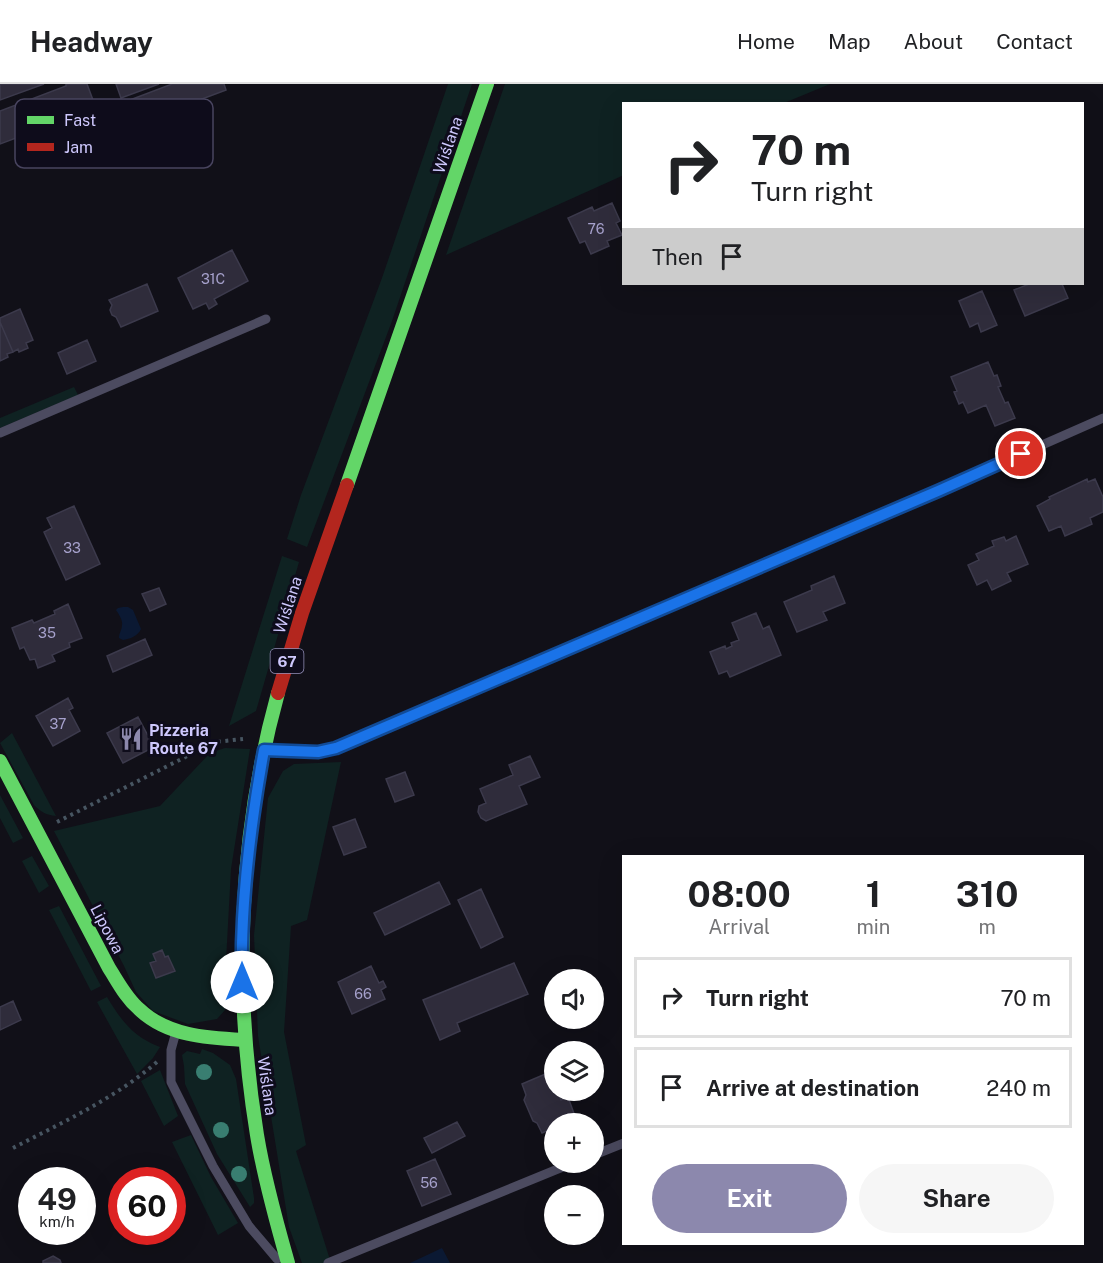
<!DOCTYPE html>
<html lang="en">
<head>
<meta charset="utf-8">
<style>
	:root { --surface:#fff; --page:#f6f6f6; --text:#202124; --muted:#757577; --line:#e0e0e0; --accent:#8c88ad }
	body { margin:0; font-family:"Public Sans",sans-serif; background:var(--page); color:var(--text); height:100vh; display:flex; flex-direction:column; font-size:22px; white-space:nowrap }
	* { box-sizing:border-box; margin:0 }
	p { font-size:20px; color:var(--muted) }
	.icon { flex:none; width:33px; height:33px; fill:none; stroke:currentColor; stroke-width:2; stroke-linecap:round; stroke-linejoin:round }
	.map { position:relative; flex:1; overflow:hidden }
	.drawer { position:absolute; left:622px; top:771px; width:462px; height:390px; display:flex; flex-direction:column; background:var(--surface); border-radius:0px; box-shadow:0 6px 24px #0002 }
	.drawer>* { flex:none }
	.guide { position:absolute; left:622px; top:18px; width:462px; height:183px; border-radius:0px; box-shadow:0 6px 24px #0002; background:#fff; color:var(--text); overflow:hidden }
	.controls { position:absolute; left:544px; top:885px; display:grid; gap:12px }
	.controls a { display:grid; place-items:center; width:60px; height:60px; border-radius:50%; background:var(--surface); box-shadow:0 6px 24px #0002; font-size:30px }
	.speed { position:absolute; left:18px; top:1083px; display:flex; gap:12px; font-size:30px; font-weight:700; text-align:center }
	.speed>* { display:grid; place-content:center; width:78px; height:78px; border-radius:50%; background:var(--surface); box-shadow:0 6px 24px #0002; line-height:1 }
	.speed small { font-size:15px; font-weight:400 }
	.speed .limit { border:9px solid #d22; background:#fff; color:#111 }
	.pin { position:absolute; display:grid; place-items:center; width:51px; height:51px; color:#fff; margin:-26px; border:3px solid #fff; border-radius:50%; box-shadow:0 2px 6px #0007 }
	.me { position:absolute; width:66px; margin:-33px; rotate:0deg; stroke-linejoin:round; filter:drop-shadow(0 0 4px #0008) }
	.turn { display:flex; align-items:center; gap:21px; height:126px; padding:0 30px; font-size:27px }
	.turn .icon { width:78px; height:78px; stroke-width:2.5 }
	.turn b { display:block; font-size:42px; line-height:51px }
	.then { display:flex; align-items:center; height:57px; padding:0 30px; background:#0003; gap:12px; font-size:22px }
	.eta { display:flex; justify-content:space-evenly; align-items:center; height:102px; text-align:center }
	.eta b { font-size:36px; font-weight:700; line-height:42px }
	.primary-button { display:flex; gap:12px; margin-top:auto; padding:12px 30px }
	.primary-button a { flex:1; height:69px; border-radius:36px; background:var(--accent); color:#fff; font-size:24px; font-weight:700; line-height:69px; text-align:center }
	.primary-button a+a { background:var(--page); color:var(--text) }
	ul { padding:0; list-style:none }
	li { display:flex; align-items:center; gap:18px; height:81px; margin:0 12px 9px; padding:0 18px; border:3px solid var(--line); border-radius:0px }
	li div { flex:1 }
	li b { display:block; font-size:22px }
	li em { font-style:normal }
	header { display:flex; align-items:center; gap:36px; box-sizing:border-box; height:84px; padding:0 30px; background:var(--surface); border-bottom:2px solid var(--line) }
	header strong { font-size:28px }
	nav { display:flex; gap:33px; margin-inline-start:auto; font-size:21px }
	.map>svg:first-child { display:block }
	.green { fill:#0f2222 }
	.water { fill:#0b1933 }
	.building { fill:#2f2c3b; stroke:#3c3a4c; stroke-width:1.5 }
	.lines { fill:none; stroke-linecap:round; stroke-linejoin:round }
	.path { stroke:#475561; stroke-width:4; stroke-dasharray:3 4.5; stroke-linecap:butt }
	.lane { stroke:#4c4b60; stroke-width:9 }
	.fast { stroke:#63d668; stroke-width:14 }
	.jam { stroke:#b3261e; stroke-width:14 }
	.tree { fill:#397e71 }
	.route-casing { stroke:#114b97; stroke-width:15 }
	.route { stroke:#1a73e8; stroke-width:10 }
	.labels { text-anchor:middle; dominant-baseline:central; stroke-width:6; stroke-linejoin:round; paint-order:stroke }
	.number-label { font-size:14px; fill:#a6a1cc }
	.shield { fill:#0e0c1b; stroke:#9490b9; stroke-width:1.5 }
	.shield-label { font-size:15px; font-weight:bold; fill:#cec8fd }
	.street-label { font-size:16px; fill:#cec8fd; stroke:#0e0c1b }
	.poi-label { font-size:16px; font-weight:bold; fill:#cec8fd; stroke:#0e0c1b; text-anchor:start }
	.key { fill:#0e0c1b; stroke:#48445f; stroke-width:1.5 }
	.key-label { font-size:16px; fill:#cec8fd }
</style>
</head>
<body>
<header>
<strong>Headway</strong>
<nav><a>Home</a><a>Map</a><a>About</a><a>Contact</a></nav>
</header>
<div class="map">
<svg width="1103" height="1179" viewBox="0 0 1103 1179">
	<rect width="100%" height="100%" fill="#111018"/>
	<path class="green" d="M448 0H472L392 237 307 463 287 455 301 411 382 194Z
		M505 0H830L784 19 624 20V91L446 171Z
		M74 303 78 311 0 344V334Z
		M282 472 299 478 256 627 229 642Z
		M12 649 56 732C46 731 41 728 34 721L0 659Z
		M225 664 250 665 231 785 226 877 225 926 217 935 188 940 153 927 136 908 124 882 54 747 160 722 210 669Z
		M341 678 307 836 291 842 284 948 306 1061 296 1067 331 1179H302L289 1143 258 952 254 851 268 714 283 687 294 680Z
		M0 711 23 754 13 759 0 734Z
		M32 772 49 802 39 809 22 777Z
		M59 822 101 902 91 907 49 826Z
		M107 913C121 936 133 953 160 963L153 974 137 990 97 918Z
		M202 965 213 969 230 981 236 995 254 1114V1119L250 1123 217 1070 185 1000 184 982 182 971 187 967 200 970Z
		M160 986 178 1032 164 1042 141 997Z
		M191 1051 211 1093 238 1139 218 1151 172 1058Z"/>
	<path class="water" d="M123 523H128L133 526 141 545C138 552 130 555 123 556L119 554C119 549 122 546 122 541 123 536 118 529 116 526L118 524Z
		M442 1164 450 1179H410Z"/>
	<path class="building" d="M0 0H44L0 16Z
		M66 0H87L96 24 0 60V27L66 2Z
		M116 0H159L121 14Z
		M172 0H224L226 6 130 42 122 19Z
		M612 119 620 137 616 139 622 151 607 157 609 162 591 170 585 157 580 159 568 134 592 123 594 127Z
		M232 166 248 197 214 215 217 220 209 225 206 219 193 225 178 194Z
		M147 200 158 227 121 243 116 233 112 231 110 226 112 221 109 216Z
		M1029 200H1062L1068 214 1025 232 1014 206Z
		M982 207 997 241 981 248 978 239 970 243 959 217Z
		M20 225 33 256 26 259 28 264 19 268 18 265 13 268 0 238V234Z
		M0 238 13 268 7 270 8 273 0 277Z
		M87 256 96 277 67 290 58 269Z
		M988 278 994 292 997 291 1001 302 998 303 1005 319 1008 318 1015 334 995 342 986 321 968 329 963 318 959 320 954 308 957 307 951 293Z
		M1087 395 1088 398 1095 395 1103 413V428L1090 434 1092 440 1065 452 1061 442 1049 447 1037 422 1050 415 1049 413Z
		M74 422 100 480 66 496 44 448 52 444 47 434Z
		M1016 452 1028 480 1007 489 1011 497 992 506 987 496 977 501 968 481 979 476 976 470 994 462 992 457 1004 453 1006 457Z
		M834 492 845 519 823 528 827 536 797 548 784 518 812 506 811 502Z
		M159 504 166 520 150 527 142 510Z
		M68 520 82 554 69 559 70 563 52 571 55 577 38 584 35 575 30 576 24 563 20 565 12 544 32 536 34 539 55 530 54 527Z
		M756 529 763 545 769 542 781 571 730 593 727 587 719 590 710 568 725 562 726 565 732 562 731 559 739 556 732 539Z
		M145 555 152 571 113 588 107 572Z
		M68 614 73 624 69 626 80 647 53 662 36 632Z
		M138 633 154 663 123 679 107 649Z
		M530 672 540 693 519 702 527 720 486 737 481 734 478 728 479 722 486 719 480 705 513 691 509 681Z
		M405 688 414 711 395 718 386 695Z
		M355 735 366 763 344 771 333 743Z
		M439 798 450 820 385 851 374 829Z
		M481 805 503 853 481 864 458 816Z
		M162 866 165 873 168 872 175 887 156 894 150 879 156 877 153 870Z
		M514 879 528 910 457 939 460 947 440 956 423 916Z
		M371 882 379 899 383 897 386 903 381 906 385 915 352 930 338 898Z
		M13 917 21 936 0 946V923Z
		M550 988 555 1001V1006H557L561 1016 568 1013 576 1035 564 1040 562 1037 552 1040 554 1044 542 1049 537 1039 533 1037 524 1016 526 1011 522 1000Z
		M457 1038 465 1052 432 1069 424 1054Z
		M435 1075 451 1110 422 1122 407 1087Z
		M53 1172 60 1176 61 1179H43V1177Z"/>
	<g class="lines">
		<path class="path" d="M57 738 215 658 243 655
			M13 1064C63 1038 114 1015 157 978"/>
		<path class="lane" d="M0 349 266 235
			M267 666 319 668 336 664 938 407 1103 334
			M176 948 171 966V998L213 1082 249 1142 277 1175
			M594 1071 624 1059
			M328 1179 575 1078"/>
		<path class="fast" d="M347 401 487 0
			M278 609C238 753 233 904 257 1051 264 1094 276 1137 288 1179
			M0 677 109 884C118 898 126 914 139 925 167 952 207 954 244 956"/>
		<path class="jam" d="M278 609 302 529 347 401"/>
	</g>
	<g class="tree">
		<circle cx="204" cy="988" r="8"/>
		<circle cx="221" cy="1046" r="8"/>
		<circle cx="239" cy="1090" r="8"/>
	</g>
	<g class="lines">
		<g class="route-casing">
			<path id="route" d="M242 898C240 820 250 743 264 666L318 668 336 664 938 407 1021 370"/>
		</g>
		<use href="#route" class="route"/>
	</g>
	<defs>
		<g id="restaurant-bare" transform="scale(1.8)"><path d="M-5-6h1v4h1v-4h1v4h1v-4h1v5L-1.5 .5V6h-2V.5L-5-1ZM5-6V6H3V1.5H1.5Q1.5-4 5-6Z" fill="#8c88ad" stroke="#0e0c1b" stroke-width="2.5" paint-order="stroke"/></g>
	</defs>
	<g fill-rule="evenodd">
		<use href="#restaurant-bare" x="131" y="655"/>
	</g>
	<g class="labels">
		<g class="number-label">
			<text x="596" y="145">76</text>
			<text x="213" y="195">31C</text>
			<text x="72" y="464">33</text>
			<text x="47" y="549">35</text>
			<text x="58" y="640">37</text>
			<text x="363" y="910">66</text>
			<text x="429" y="1099">56</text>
		</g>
		<rect class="shield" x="270.5" y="565" width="33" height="24" rx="4.5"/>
		<g class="shield-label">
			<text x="287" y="577">67</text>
		</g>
		<g class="street-label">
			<text transform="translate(448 61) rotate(-71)">Wiślana</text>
			<text transform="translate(288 521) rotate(-72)">Wiślana</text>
			<text transform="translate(107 845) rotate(62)">Lipowa</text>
			<text transform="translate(267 1002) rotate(82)">Wiślana</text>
		</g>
		<g class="poi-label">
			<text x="149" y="646">Pizzeria<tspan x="149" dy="18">Route 67</tspan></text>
		</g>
	</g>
	<rect x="15" y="15" width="198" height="69" rx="9" class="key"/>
	<rect x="27" y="32" width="27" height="8" fill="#63d668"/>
	<rect x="27" y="59" width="27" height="8" fill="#b3261e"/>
	<g class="key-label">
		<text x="64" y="42">Fast</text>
		<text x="64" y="69">Jam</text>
	</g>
</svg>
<div class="controls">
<a><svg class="icon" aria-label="sound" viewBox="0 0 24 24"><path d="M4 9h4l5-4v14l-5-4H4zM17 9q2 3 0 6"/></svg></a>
<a><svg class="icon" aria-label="layers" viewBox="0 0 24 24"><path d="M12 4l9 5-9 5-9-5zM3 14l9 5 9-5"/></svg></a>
<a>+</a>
<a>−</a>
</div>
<div class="speed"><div>49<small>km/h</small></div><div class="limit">60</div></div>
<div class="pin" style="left:1021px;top:370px;background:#d93025"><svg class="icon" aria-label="arrive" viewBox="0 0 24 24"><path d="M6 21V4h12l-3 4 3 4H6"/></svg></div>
<svg class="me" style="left:242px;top:898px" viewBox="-20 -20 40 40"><circle r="19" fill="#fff"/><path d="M0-13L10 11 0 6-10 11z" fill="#1a73e8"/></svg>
<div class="guide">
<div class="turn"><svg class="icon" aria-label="right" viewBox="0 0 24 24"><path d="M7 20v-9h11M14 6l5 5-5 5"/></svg><div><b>70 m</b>Turn right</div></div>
<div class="then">Then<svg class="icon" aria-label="arrive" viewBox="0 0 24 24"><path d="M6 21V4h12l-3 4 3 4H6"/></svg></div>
</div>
<section class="drawer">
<div class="eta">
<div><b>08:00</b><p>Arrival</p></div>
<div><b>1</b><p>min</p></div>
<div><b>310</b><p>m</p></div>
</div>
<ul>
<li><svg class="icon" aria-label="right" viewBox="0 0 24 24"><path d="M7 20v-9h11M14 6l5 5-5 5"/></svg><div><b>Turn right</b></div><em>70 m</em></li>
<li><svg class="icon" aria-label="arrive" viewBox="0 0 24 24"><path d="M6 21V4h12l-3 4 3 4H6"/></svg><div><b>Arrive at destination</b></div><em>240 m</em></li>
</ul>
<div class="primary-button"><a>Exit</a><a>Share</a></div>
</section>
</div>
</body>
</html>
